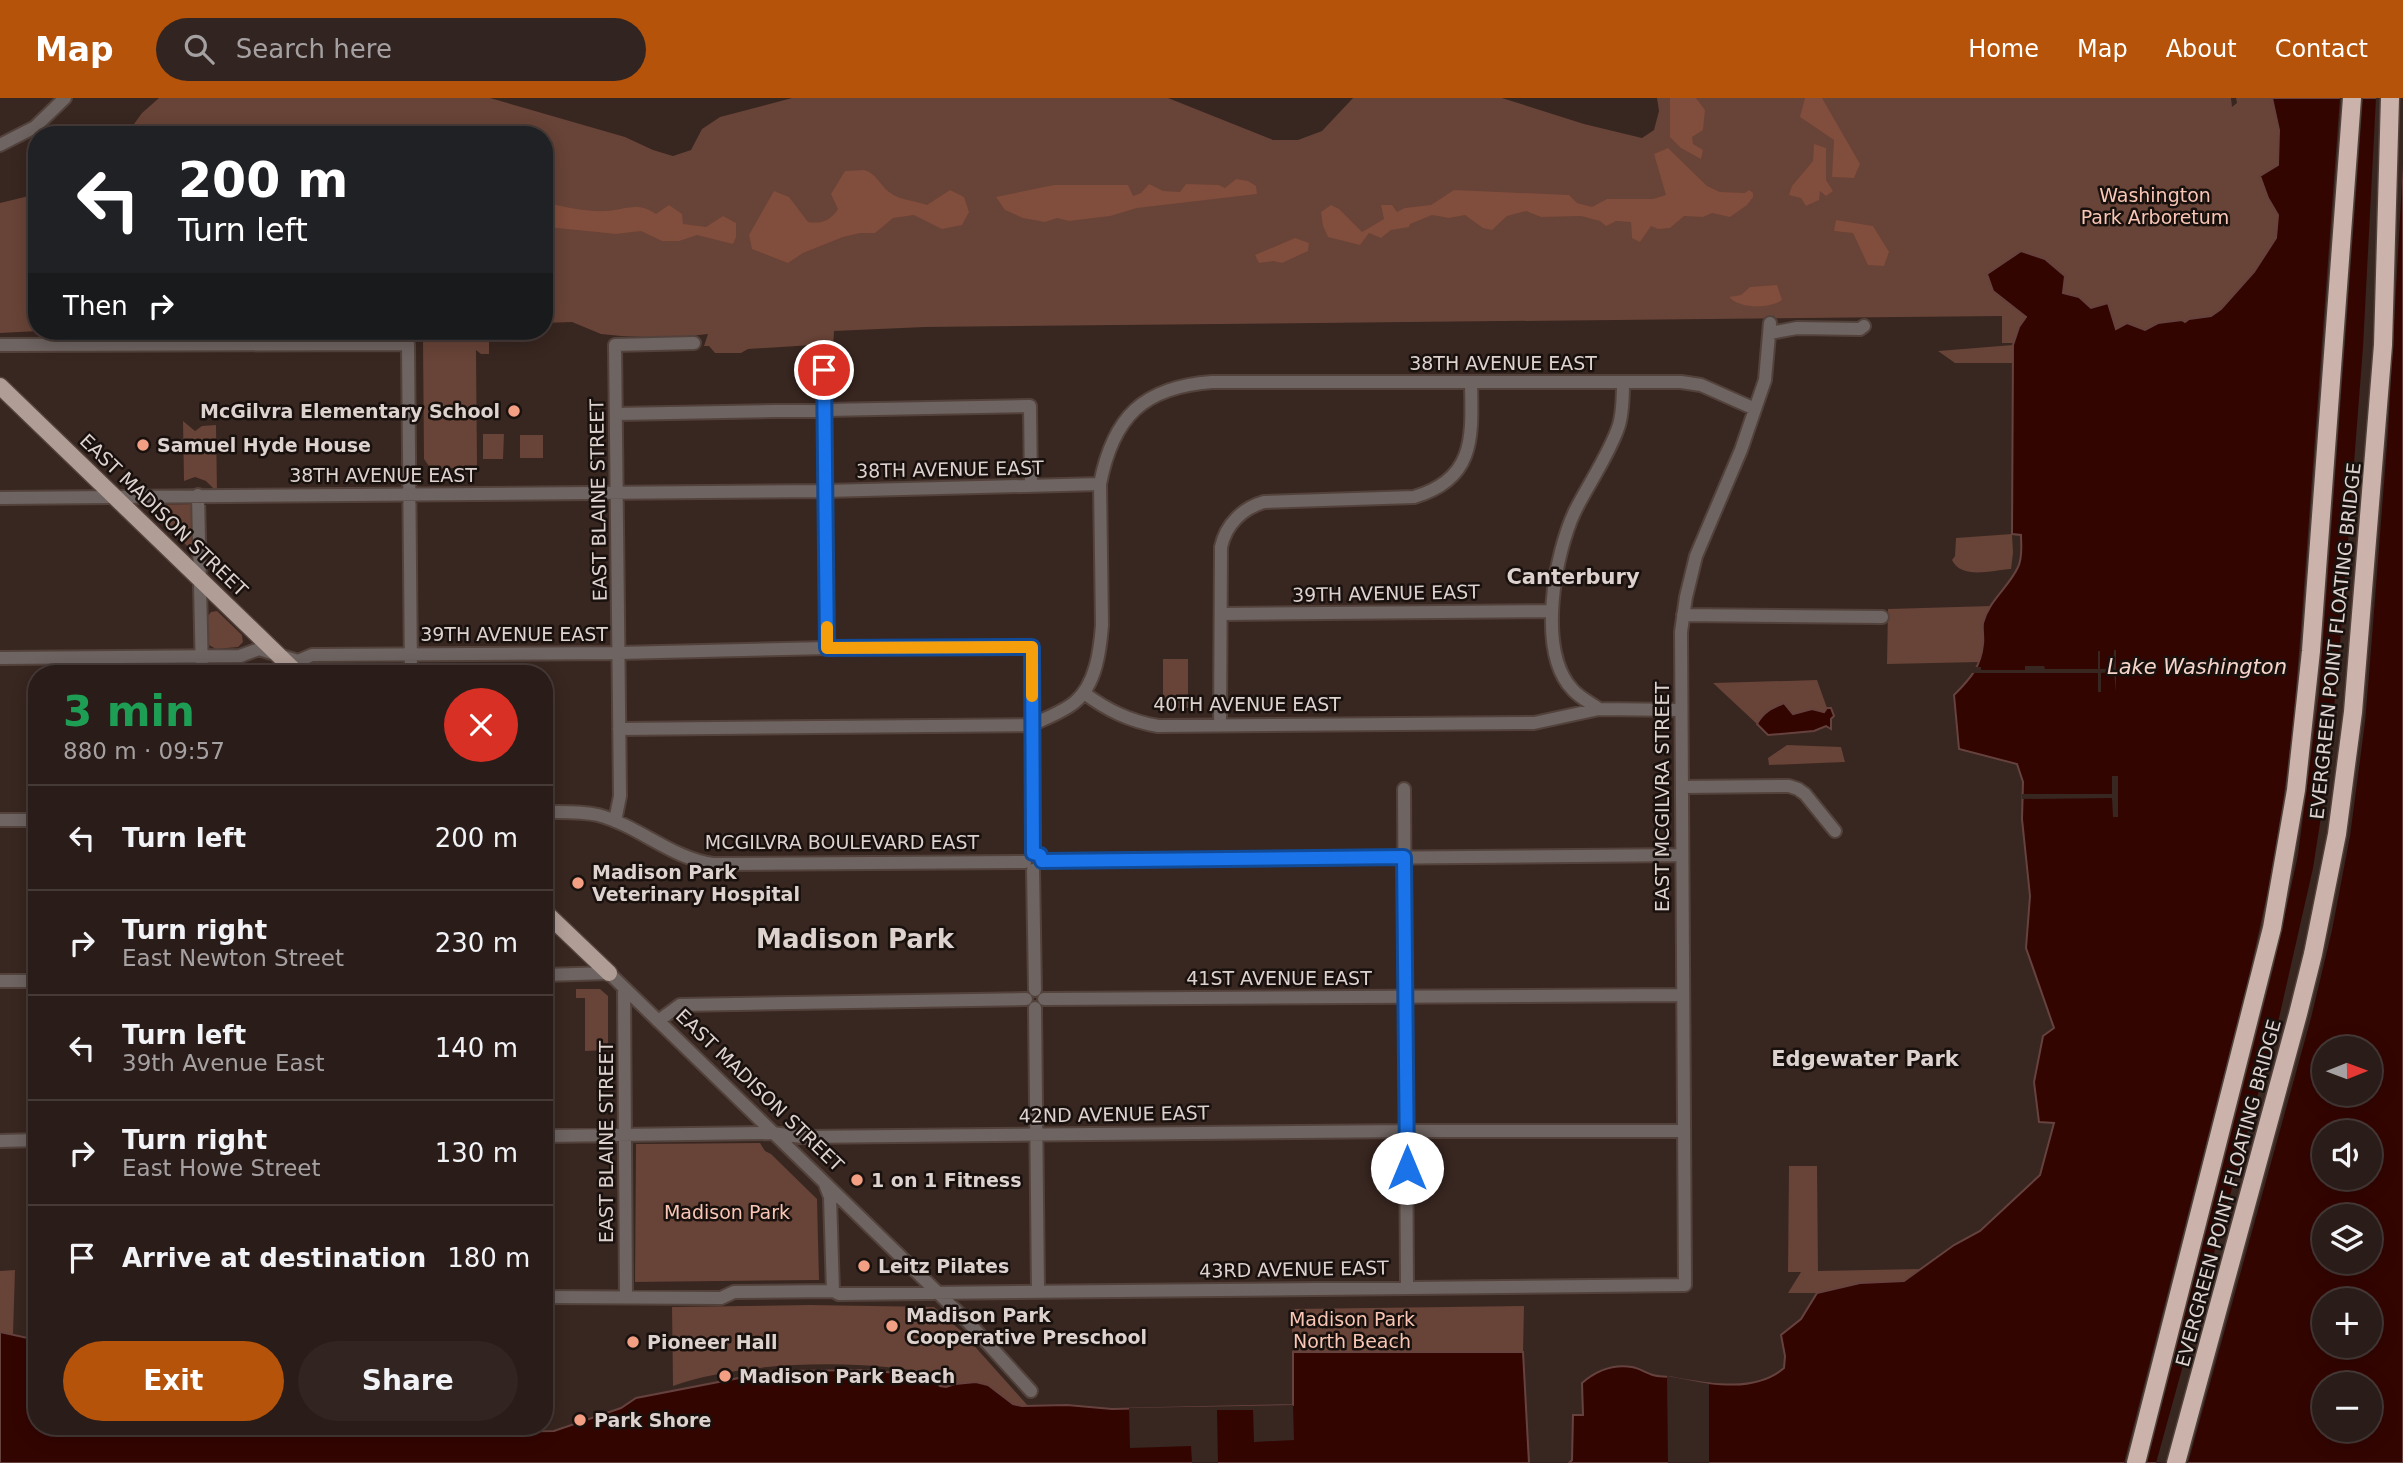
<!DOCTYPE html>
<html lang="en">
<head>
<meta charset="utf-8">
<style>
	:root { --surface:#2a1c18; --page:#322521; --text:#f1f3f6; --muted:#a5a1a2; --line:#463a37; --accent:#b45309 }
	body { margin:0; font-family:"DejaVu Sans",sans-serif; background:var(--page); color:var(--text); height:100vh; display:flex; flex-direction:column; font-size:26px; white-space:nowrap }
	* { box-sizing:border-box; margin:0 }
	p { font-size:23px; color:var(--muted) }
	.icon { flex:none; width:38px; height:38px; fill:none; stroke:currentColor; stroke-width:2; stroke-linecap:round; stroke-linejoin:round }
	.map { position:relative; flex:1; overflow:hidden }
	.sheet { position:absolute; left:28px; top:567px; width:525px; height:770px; display:flex; flex-direction:column; background:var(--surface); border-radius:28px; box-shadow:0 4px 18px #0003,0 0 0 2px var(--line) }
	.sheet>* { flex:none }
	.hud { position:absolute; left:28px; top:28px; width:525px; height:214px; border-radius:28px; box-shadow:0 4px 18px #0003,0 0 0 2px var(--line); background:#202124; color:#fff; overflow:hidden }
	.needle { width:46px; rotate:89deg }
	.controls { position:absolute; left:2312px; top:938px; display:grid; gap:14px }
	.controls a { display:grid; place-items:center; width:70px; height:70px; border-radius:50%; background:var(--surface); box-shadow:0 4px 18px #0003,0 0 0 2px var(--line); font-size:35px }
	.pin { position:absolute; display:grid; place-items:center; width:60px; height:60px; color:#fff; margin:-30px; border:4px solid #fff; border-radius:50%; box-shadow:0 2px 7px #0007 }
	.me { position:absolute; width:77px; margin:-38px; rotate:0deg; stroke-linejoin:round; filter:drop-shadow(0 0 5px #0008) }
	.turn { display:flex; align-items:center; gap:24px; height:147px; padding:0 35px; font-size:32px }
	.turn .icon { width:91px; height:91px; stroke-width:2.5 }
	.turn b { display:block; font-size:49px; line-height:60px }
	.then { display:flex; align-items:center; height:66px; padding:0 35px; background:#0003; gap:14px; font-size:26px }
	.round { display:grid; place-items:center; flex:none; width:74px; height:74px; border-radius:37px; background:var(--page) }
	.overview { display:flex; align-items:center; justify-content:space-between; height:119px; padding:0 35px }
	h1 { font-size:42px; font-weight:600; line-height:52px; color:#1e9e55 }
	.action { display:flex; gap:14px; margin-top:auto; padding:14px 35px }
	.action a { flex:1; height:80px; border-radius:42px; background:var(--accent); color:#fff; font-size:28px; font-weight:600; line-height:80px; text-align:center }
	.action a+a { background:var(--page); color:var(--text) }
	ul { padding:0; list-style:none }
	li { display:flex; align-items:center; gap:21px; height:105px; padding:0 35px; border-top:2px solid var(--line) }
	li div { flex:1 }
	li b { display:block; font-size:26px }
	li em { font-style:normal }
	header { display:flex; align-items:center; gap:42px; box-sizing:border-box; height:98px; padding:0 35px; background:var(--accent); color:#fff }
	header strong { font-size:33px }
	nav { display:flex; gap:38px; margin-inline-start:auto; font-size:24px }
	.search { width:490px; height:63px; background:var(--page); display:flex; align-items:center; gap:18px; box-sizing:border-box; padding:0 24px; border-radius:38px; color:var(--muted); font-size:26px }
	.map>svg:first-child { display:block }
	.green { fill:#684337 }
	.forest { fill:#814d3c }
	.water { fill:#330500; stroke:#66423e; stroke-width:2; fill-rule:evenodd }
	.pier { fill:#382620 }
	.lines { fill:none; stroke-linecap:round; stroke-linejoin:round }
	.minor-casing { stroke:#53423c; stroke-width:16 }
	.major-casing { stroke:#53423c; stroke-width:19 }
	.highway-casing { stroke:#53423c; stroke-width:21 }
	.minor { stroke:#6e6461; stroke-width:12 }
	.major { stroke:#b09d96; stroke-width:16 }
	.highway { stroke:#cbb3ab; stroke-width:18 }
	.route-casing { stroke:#114b97; stroke-width:18 }
	.route { stroke:#1a73e8; stroke-width:12 }
	.slow { stroke:#f59e0b; stroke-width:12 }
	.poi-dot { fill:#f39f84; stroke:#19110e; stroke-width:2.5 }
	.labels { text-anchor:middle; dominant-baseline:central; stroke-width:5; stroke-linejoin:round; paint-order:stroke }
	.park-label { font-size:19px; fill:#fac6b5; stroke:#19110e }
	.street-label { font-size:19px; fill:#ded2ce; stroke:#19110e }
	.poi-label { font-size:19px; font-weight:bold; fill:#ded2ce; stroke:#19110e; text-anchor:start }
	.neighbourhood-label { font-size:21px; font-weight:bold; fill:#ded2ce; stroke:#19110e }
	.water-label { font-size:21px; font-style:italic; fill:#f7d4c9; stroke:#19110e }
	.district-label { font-size:26px; font-weight:bold; fill:#ded2ce; stroke:#19110e }
</style>
</head>
<body>
<header>
<strong>Map</strong>
<div class="search"><svg class="icon" aria-label="search" viewBox="0 0 24 24"><circle cx="10" cy="10" r="6"/><path d="M15 15l6 6"/></svg>Search here</div>
<nav><a>Home</a><a>Map</a><a>About</a><a>Contact</a></nav>
</header>
<div class="map">
<svg width="2403" height="1365" viewBox="0 0 2403 1365">
	<rect width="100%" height="100%" fill="#382620"/>
	<path class="green" d="M159 0H490L625 39 653 52 673 58 691 52 702 31 720 19 792 0H1168L1273 42H1298L1322 33 1353 0H1502L1584 26 1642 40 1654 32 1659 13 1657 0H2231L2232 9 2237 5 2236 0H2280L2308 502 2081 251 1993 193 2026 219V245H2002V218L925 229 834 233 832 269H814L812 247 748 251 741 255H715L709 248H704L708 236 673 240 621 238 601 236 572 224 544 225V37H126L142 15Z
		M37 96V233H39L0 235V105Z
		M468 233H489V256H481L476 252 477 369 431 371 424 361 423 243H468Z
		M2013 247V265H1955L1938 253Z
		M183 323 195 333 202 328 216 327 217 394 206 383 195 379 184 383Z
		M483 336H504L503 361H483Z
		M520 337H543V360H520Z
		M194 406 195 456 147 407Z
		M2012 436 2013 455 2011 471C1993 472 1961 482 1952 462L1955 458 1956 440Z
		M1991 508 1982 527 1984 536 1980 564 1887 566 1888 511Z
		M217 513 242 537 243 544 238 549 216 551 209 547 207 519 211 514Z
		M1163 561H1188V610H1163Z
		M1817 582 1827 610 1825 615 1820 613 1759 622 1757 626 1713 585Z
		M1787 647 1841 649 1845 664 1769 667 1768 660Z
		M576 891H600L608 898V952L585 953V900H576Z
		M760 1045 765 1053 771 1056 817 1101 819 1182 635 1184 636 1046Z
		M1789 1068H1817L1818 1173 1920 1171 1904 1183 1860 1185 1817 1195H1788L1801 1174H1788Z
		M15 1172 13 1237 0 1234V1173Z
		M810 1207 934 1209 961 1233 1029 1309 1013 1306 988 1287 955 1286 946 1289H940L936 1284 940 1279 936 1277C865 1260 742 1263 673 1288L672 1209Z
		M1524 1208 1523 1254H1293L1291 1211Z"/>
	<path class="forest" d="M1670 0H1696L1705 12 1703 32 1692 39 1693 46 1703 52 1701 61 1681 50 1670 39Z
		M1805 0H1822L1860 66 1854 80 1832 79 1834 42 1800 19Z
		M1814 46 1826 50V82L1833 93 1826 98 1820 93 1819 102 1806 108 1801 100 1789 97 1792 88 1813 63Z
		M1668 50 1707 88 1720 94 1745 95 1749 92 1753 95V99L1747 107 1730 119 1712 115 1703 119 1684 118 1670 130 1658 131 1651 128 1640 144 1632 140 1631 124 1616 123 1606 128 1600 123 1581 118 1541 119 1526 113 1507 118 1492 132 1483 130 1465 117 1449 120 1432 117 1410 126 1409 129 1391 132 1381 140 1369 135 1360 147 1328 139 1323 128 1321 114 1331 107 1339 111 1362 134 1384 121 1381 107H1392L1397 114 1405 110 1431 107 1454 92 1569 97 1577 105 1592 109 1607 101H1653L1666 97 1654 56Z
		M864 72C876 75 880 87 889 94 901 103 914 102 927 107L950 92 964 99 969 114 962 127 942 131 914 117 893 120 875 135H860L843 139 803 155 788 165 752 151 749 137 774 93 789 99 808 124C822 126 830 123 838 111L831 96 845 73Z
		M1236 81 1248 83 1256 88 1257 96 1137 110 1110 118 1069 123 1057 120 1045 124 1023 120 1005 112 996 99 1054 87H1128L1133 98 1141 95 1149 86 1163 93 1180 94 1186 86 1219 87 1225 90Z
		M544 104C563 109 587 114 606 113 625 112 638 103 656 116L669 107 682 116 683 126 706 129 723 118 736 125V139L733 146 697 137 679 143H662L641 133 616 136 548 129 544 127Z
		M1836 122 1873 128 1889 154 1884 168 1868 167 1853 135 1834 133Z
		M1295 140 1309 145 1308 153 1282 165 1273 163 1259 165 1255 157Z
		M1777 187 1782 202C1769 211 1740 211 1729 199L1741 197 1750 189Z"/>
	<path class="water" d="M2272 0H2403V1365H1569L1572 1362 1573 1317H1583L1582 1285C1597 1272 1613 1266 1632 1269 1639 1270 1646 1275 1653 1277 1659 1279 1667 1278 1674 1280 1709 1286 1755 1295 1784 1270L1785 1258 1781 1237 1801 1221 1817 1195 1860 1185 1904 1183 1954 1147 1980 1133 2040 1077 2054 1025 2039 1024 2034 984 2043 938 2054 930 2026 850 2030 798 2022 721 2023 684 2017 666 1959 651 1954 597C1970 581 1981 569 1983 546 1984 540 1982 531 1983 525 1989 502 2009 489 2018 469 2023 459 2021 447 2021 437L2012 436 2013 247 2019 229 2026 219 1993 193 1987 176 2021 153 2045 161 2065 178 2063 195 2079 199 2091 210 2108 205 2116 231 2127 225 2145 232 2158 225 2182 222 2185 224 2189 221 2211 218 2221 211 2254 174 2276 140 2278 117 2268 100 2260 78 2278 67 2279 32ZM2324 950H2370V996H2324ZM2324 1034H2370V1080H2324ZM2324 1118H2370V1164H2324ZM2324 1202H2370V1248H2324ZM2324 1286H2370V1332H2324Z
		M1784 605 1793 616 1812 611 1824 614 1827 610H1831L1834 618 1831 621V631L1826 628 1814 633 1768 637 1757 626C1763 614 1772 610 1784 605Z
		M0 1234 37 1242V1328H494L501 1334 554 1333 621 1310 636 1300 775 1273 868 1272 931 1279 940 1288 946 1289 955 1286 976 1284 988 1287 1013 1306 1022 1308 1067 1307 1112 1311 1293 1307V1254H1523L1529 1365H0Z"/>
	<path class="pier" d="M2340 0H2363L2319 596 2298 757 2274 867 2147 1365H2124L2250 874 2268 792 2283 704 2293 627 2301 530Z
		M2376 0H2403V66L2388 334 2371 552 2365 624 2350 738 2332 832 2311 920 2188 1365H2156L2279 920 2313 770 2328 674 2340 546 2363 249Z
		M2114 552H2116V594L2114 574 2101 575V594H2098V575H1970L1974 569H1981V572H2025V568H2044L2045 571H2098V553H2100V571H2113Z
		M2112 678H2118V719H2113L2112 700 2022 701V696H2112Z
		M1667 1278 1709 1286V1365H1668Z
		M1293 1307 1294 1342 1254 1344 1253 1312H1217L1218 1365H1192L1191 1348 1130 1350 1129 1310Z"/>
	<g class="lines">
		<g class="minor-casing">
			<path id="minor" d="M0 47 35 29 65 0
				M1770 235 1797 230 1860 231 1864 228
				M0 247 408 246 411 576
				M824 272 827 550
				M616 316 1030 308 1031 388
				M198 397 202 576
				M0 400 826 393 1100 386C1113 319 1143 289 1212 284H1681L1701 287 1755 311
				M1221 516 1552 513
				M1683 517 1882 519
				M0 560 240 558 259 551 298 563 312 557 619 555 827 550 1032 549 1033 755
				M1084 595C1107 612 1129 623 1158 628L1534 625 1599 611 1681 612
				M1599 611C1591 605 1580 600 1573 592 1536 554 1555 455 1575 413 1588 387 1611 353 1619 327 1623 313 1623 298 1623 284
				M1220 627 1221 449C1226 426 1243 410 1264 404L1414 399C1476 381 1472 338 1471 285
				M619 631 1031 627C1046 620 1063 614 1075 604 1096 586 1100 553 1102 527L1100 386
				M1682 689 1789 688 1798 691 1805 696 1835 733
				M1404 691 1407 1188
				M544 714C563 714 580 713 598 717 639 728 671 760 713 766L1025 764
				M0 722H37
				M615 723 620 698 615 247 694 245
				M1042 763 1682 757
				M1033 772 1035 892
				M544 877 609 875 969 1225 1031 1293
				M0 883H37
				M624 891 626 1198
				M1044 901 1683 897
				M1035 910 1038 1193
				M658 923 680 907 1026 901
				M544 1038 772 1035 802 1039 1406 1033H1684
				M0 1043 37 1042
				M825 1086 830 1099 833 1193
				M544 1199 721 1200 734 1194 833 1193 839 1196 1685 1187 1681 534 1686 499 1696 458 1741 352 1765 282 1770 225"/>
		</g>
		<g class="major-casing">
			<path id="major" d="M0 288 298 576
				M544 813 609 875"/>
		</g>
		<g class="highway-casing">
			<path id="highway" d="M2136 1365 2272 830 2296 692 2311 553 2352 0
				M2176 1365 2298 916 2313 856 2337 736 2353 614 2383 247 2390 0"/>
		</g>
		<use href="#minor" class="minor"/>
		<use href="#major" class="major"/>
		<use href="#highway" class="highway"/>
	</g>
	<g class="lines">
		<g class="route-casing">
			<path id="route" d="M824 272 827 550 1032 549 1033 755 1040 757 1042 763 1404 759 1407 1070"/>
		</g>
		<use href="#route" class="route"/>
		<path class="slow" d="M827 529V550L1032 549V598"/>
	</g>
	<g class="poi-dot">
		<circle cx="514" cy="313" r="7"/>
		<circle cx="143" cy="347" r="7"/>
		<circle cx="578" cy="785" r="7"/>
		<circle cx="857" cy="1082" r="7"/>
		<circle cx="864" cy="1168" r="7"/>
		<circle cx="892" cy="1228" r="7"/>
		<circle cx="633" cy="1244" r="7"/>
		<circle cx="725" cy="1278" r="7"/>
		<circle cx="580" cy="1322" r="7"/>
	</g>
	<g class="labels">
		<g class="park-label">
			<text x="2155" y="97">Washington<tspan x="2155" dy="22">Park Arboretum</tspan></text>
			<text x="727" y="1114">Madison Park</text>
			<text x="1352" y="1221">Madison Park<tspan x="1352" dy="22">North Beach</tspan></text>
		</g>
		<g class="street-label">
			<text x="1503" y="265">38TH AVENUE EAST</text>
			<text transform="translate(950 371) rotate(-1)">38TH AVENUE EAST</text>
			<text x="383" y="377">38TH AVENUE EAST</text>
			<text transform="translate(598 402) rotate(-91)">EAST BLAINE STREET</text>
			<text transform="translate(164 417) rotate(44)">EAST MADISON STREET</text>
			<text transform="translate(1386 495) rotate(-1)">39TH AVENUE EAST</text>
			<text x="514" y="536">39TH AVENUE EAST</text>
			<text transform="translate(2335 543) rotate(-84)">EVERGREEN POINT FLOATING BRIDGE</text>
			<text x="1247" y="606">40TH AVENUE EAST</text>
			<text transform="translate(1662 699) rotate(-90)">EAST MCGILVRA STREET</text>
			<text x="842" y="744">MCGILVRA BOULEVARD EAST</text>
			<text x="1279" y="880">41ST AVENUE EAST</text>
			<text transform="translate(760 992) rotate(44)">EAST MADISON STREET</text>
			<text transform="translate(1114 1016) rotate(-1)">42ND AVENUE EAST</text>
			<text transform="translate(606 1044) rotate(-90)">EAST BLAINE STREET</text>
			<text transform="translate(2228 1095) rotate(-75)">EVERGREEN POINT FLOATING BRIDGE</text>
			<text transform="translate(1294 1171) rotate(-1)">43RD AVENUE EAST</text>
		</g>
		<g class="poi-label">
			<text x="500" y="313" text-anchor="end">McGilvra Elementary School</text>
			<text x="157" y="347">Samuel Hyde House</text>
			<text x="592" y="774">Madison Park<tspan x="592" dy="22">Veterinary Hospital</tspan></text>
			<text x="871" y="1082">1 on 1 Fitness</text>
			<text x="878" y="1168">Leitz Pilates</text>
			<text x="906" y="1217">Madison Park<tspan x="906" dy="22">Cooperative Preschool</tspan></text>
			<text x="647" y="1244">Pioneer Hall</text>
			<text x="739" y="1278">Madison Park Beach</text>
			<text x="594" y="1322">Park Shore</text>
		</g>
		<g class="neighbourhood-label">
			<text x="1573" y="479">Canterbury</text>
			<text x="1865" y="961">Edgewater Park</text>
		</g>
		<g class="water-label">
			<text x="2197" y="569">Lake Washington</text>
		</g>
		<g class="district-label">
			<text x="855" y="841">Madison Park</text>
		</g>
	</g>
</svg>
<div class="controls">
<a><svg class="needle" viewBox="-14 -14 28 28"><path d="M0-13l5 13h-10z" fill="#e53935"/><path d="M0 13l5-13h-10z" fill="#a5a1a2"/></svg></a>
<a><svg class="icon" aria-label="sound" viewBox="0 0 24 24"><path d="M4 9h4l5-4v14l-5-4H4zM17 9q2 3 0 6"/></svg></a>
<a><svg class="icon" aria-label="layers" viewBox="0 0 24 24"><path d="M12 4l9 5-9 5-9-5zM3 14l9 5 9-5"/></svg></a>
<a>+</a>
<a>−</a>
</div>
<div class="pin" style="left:824px;top:272px;background:#d93025"><svg class="icon" aria-label="arrive" viewBox="0 0 24 24"><path d="M6 21V4h12l-3 4 3 4H6"/></svg></div>
<svg class="me" style="left:1407px;top:1070px" viewBox="-20 -20 40 40"><circle r="19" fill="#fff"/><path d="M0-13L10 11 0 6-10 11z" fill="#1a73e8"/></svg>
<div class="hud">
<div class="turn"><svg class="icon" aria-label="left" viewBox="0 0 24 24"><path d="M17 20v-9H6M10 6l-5 5 5 5"/></svg><div><b>200 m</b>Turn left</div></div>
<div class="then">Then<svg class="icon" aria-label="right" viewBox="0 0 24 24"><path d="M7 20v-9h11M14 6l5 5-5 5"/></svg></div>
</div>
<section class="sheet">
<div class="overview"><div><h1>3 min</h1><p>880 m · 09:57</p></div><a class="round" style="background:#d93025;color:#fff"><svg class="icon" aria-label="close" viewBox="0 0 24 24"><path d="M6 6l12 12M18 6L6 18"/></svg></a></div>
<ul>
<li><svg class="icon" aria-label="left" viewBox="0 0 24 24"><path d="M17 20v-9H6M10 6l-5 5 5 5"/></svg><div><b>Turn left</b></div><em>200 m</em></li>
<li><svg class="icon" aria-label="right" viewBox="0 0 24 24"><path d="M7 20v-9h11M14 6l5 5-5 5"/></svg><div><b>Turn right</b><p>East Newton Street</p></div><em>230 m</em></li>
<li><svg class="icon" aria-label="left" viewBox="0 0 24 24"><path d="M17 20v-9H6M10 6l-5 5 5 5"/></svg><div><b>Turn left</b><p>39th Avenue East</p></div><em>140 m</em></li>
<li><svg class="icon" aria-label="right" viewBox="0 0 24 24"><path d="M7 20v-9h11M14 6l5 5-5 5"/></svg><div><b>Turn right</b><p>East Howe Street</p></div><em>130 m</em></li>
<li><svg class="icon" aria-label="arrive" viewBox="0 0 24 24"><path d="M6 21V4h12l-3 4 3 4H6"/></svg><div><b>Arrive at destination</b></div><em>180 m</em></li>
</ul>
<div class="action"><a>Exit</a><a>Share</a></div>
</section>
</div>
</body>
</html>
